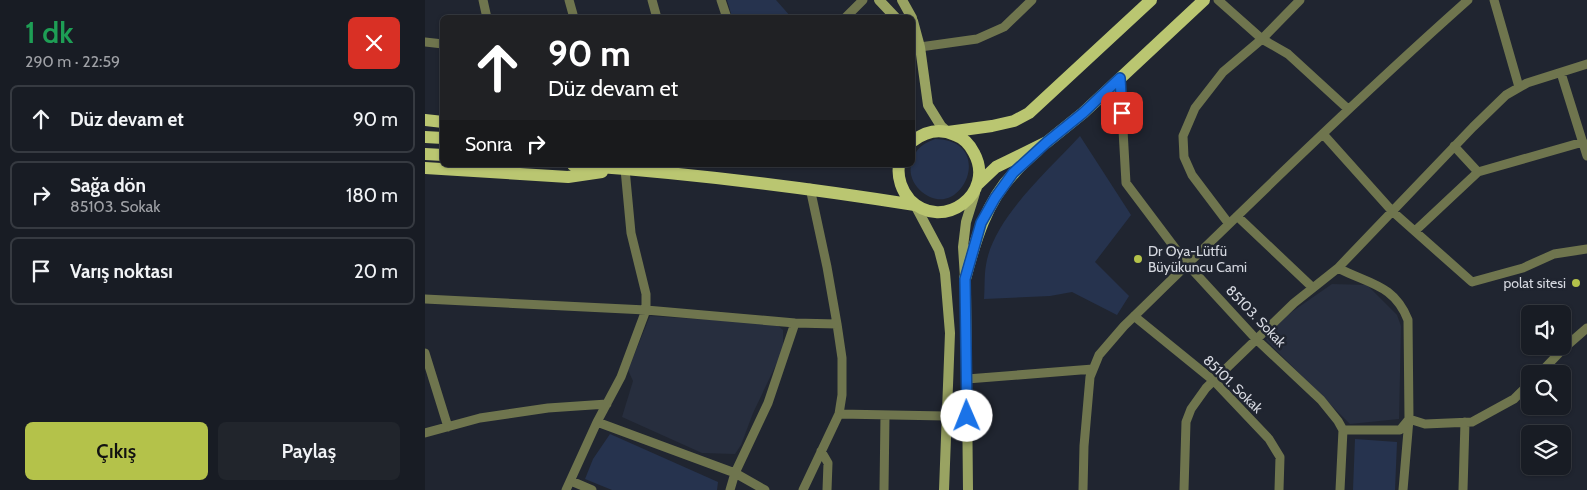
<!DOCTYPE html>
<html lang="tr">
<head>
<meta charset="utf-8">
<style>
	:root { --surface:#181c24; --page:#21252c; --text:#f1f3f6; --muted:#9fa1a6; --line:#363a41; --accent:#b4c24a }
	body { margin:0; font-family:Cabin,sans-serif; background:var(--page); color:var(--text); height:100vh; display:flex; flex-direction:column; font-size:19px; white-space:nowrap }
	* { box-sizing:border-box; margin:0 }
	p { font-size:16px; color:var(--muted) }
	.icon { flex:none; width:28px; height:28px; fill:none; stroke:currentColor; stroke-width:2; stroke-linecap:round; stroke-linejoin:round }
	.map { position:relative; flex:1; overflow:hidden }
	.sheet { display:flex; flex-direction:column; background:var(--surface); width:425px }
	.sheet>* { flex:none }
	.hud { position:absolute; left:15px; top:15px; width:475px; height:152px; border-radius:8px; box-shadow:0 1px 4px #0004,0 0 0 1px var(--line); background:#202124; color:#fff; overflow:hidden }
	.tools { position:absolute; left:1096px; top:305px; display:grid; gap:10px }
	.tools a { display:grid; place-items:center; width:50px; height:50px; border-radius:8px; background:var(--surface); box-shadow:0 1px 4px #0004,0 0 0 1px var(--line); font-size:25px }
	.pin { position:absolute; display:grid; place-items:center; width:42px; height:42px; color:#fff; margin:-21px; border-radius:10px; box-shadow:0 2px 8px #0006 }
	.me { position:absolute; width:55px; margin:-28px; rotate:359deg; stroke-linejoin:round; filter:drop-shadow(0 0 4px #0008) }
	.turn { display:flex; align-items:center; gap:18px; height:105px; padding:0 25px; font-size:22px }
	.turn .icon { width:65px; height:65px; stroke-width:2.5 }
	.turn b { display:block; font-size:35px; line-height:42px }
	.then { display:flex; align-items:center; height:48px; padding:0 25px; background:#0003; gap:10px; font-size:19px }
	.round { display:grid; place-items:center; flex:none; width:52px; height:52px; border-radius:8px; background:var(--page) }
	.headline { display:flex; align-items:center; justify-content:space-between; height:85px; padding:0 25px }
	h1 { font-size:30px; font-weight:600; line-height:38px; color:#1e9e55 }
	.button { display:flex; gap:10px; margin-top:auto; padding:10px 25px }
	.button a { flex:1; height:58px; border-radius:8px; background:var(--accent); color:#111; font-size:20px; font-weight:600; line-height:58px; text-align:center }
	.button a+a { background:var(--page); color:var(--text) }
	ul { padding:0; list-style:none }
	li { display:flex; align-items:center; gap:15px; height:68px; margin:0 10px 8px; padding:0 15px; border:2px solid var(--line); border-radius:8px }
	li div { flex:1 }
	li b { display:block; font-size:19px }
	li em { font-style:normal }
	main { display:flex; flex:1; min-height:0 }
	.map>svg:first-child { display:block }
	.built { fill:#272e3e }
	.green { fill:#26334e }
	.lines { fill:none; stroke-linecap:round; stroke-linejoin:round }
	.minor { stroke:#6f754e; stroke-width:9 }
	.secondary { stroke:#99a362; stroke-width:10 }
	.primary { stroke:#bac671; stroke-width:12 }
	.route-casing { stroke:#114b97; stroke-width:12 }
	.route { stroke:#1a73e8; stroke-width:9 }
	.poi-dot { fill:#b4c24a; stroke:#202530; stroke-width:2 }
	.labels { text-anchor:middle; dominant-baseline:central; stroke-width:5; stroke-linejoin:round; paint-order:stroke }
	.poi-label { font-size:14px; fill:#d5d8e0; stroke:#202530; text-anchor:start }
	.street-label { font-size:14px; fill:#d5d8e0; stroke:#202530 }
</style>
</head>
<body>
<main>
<section class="sheet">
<div class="headline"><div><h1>1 dk</h1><p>290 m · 22:59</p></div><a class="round" style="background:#d93025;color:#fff"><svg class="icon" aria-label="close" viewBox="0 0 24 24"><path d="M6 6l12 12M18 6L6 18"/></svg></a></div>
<ul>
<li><svg class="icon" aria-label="ahead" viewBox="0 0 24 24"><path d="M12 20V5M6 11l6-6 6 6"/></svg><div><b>Düz devam et</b></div><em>90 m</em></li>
<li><svg class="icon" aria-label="right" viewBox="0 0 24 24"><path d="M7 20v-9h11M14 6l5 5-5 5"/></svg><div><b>Sağa dön</b><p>85103. Sokak</p></div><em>180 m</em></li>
<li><svg class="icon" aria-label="arrive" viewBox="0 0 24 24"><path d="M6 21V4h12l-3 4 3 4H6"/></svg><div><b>Varış noktası</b></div><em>20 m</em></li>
</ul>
<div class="button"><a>Çıkış</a><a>Paylaş</a></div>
</section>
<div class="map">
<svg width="1162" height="490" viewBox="0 0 1162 490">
	<rect width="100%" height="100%" fill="#202530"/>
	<path class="built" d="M907 284 942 285 972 315 976 326 974 419 925 424 841 340 855 320Z
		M225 316 351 324 358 330V350L328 413 316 445 310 454 277 453 197 417 208 381 203 370Z"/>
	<path class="green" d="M302 0H351L366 17H307Z
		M655 136 706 215 670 262 704 296 692 315 647 292 625 296 559 299C560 288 559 276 561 265 568 218 624 170 655 136Z
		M510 139C573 140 536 224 497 192 489 185 484 176 486 165H488C488 150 497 144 510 139Z
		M185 434 293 482 292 490H187L160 479 168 459Z
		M930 439 972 442 970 490H928Z"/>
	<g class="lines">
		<path class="minor" d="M58 0 62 18
			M144 0 149 18
			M227 0 232 18
			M296 0 302 18
			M793 0 837 39 863 54 923 109
			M1069 0 1094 87
			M420 18 438 0
			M0 42 18 44
			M495 47 552 39 579 27 607 0
			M1136 73 1162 156
			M695 77 701 183 762 264 831 339 896 400 913 421 918 430 915 490
			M898 134 967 211 1047 282 1098 268 1129 254 1162 249
			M1029 146 1053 172
			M812 216 887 287
			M804 224 767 175 759 157 758 136 770 108 798 72 837 39 875 0
			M990 231 1053 172 1158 142
			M913 268C943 284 969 284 983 320L984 419 975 430H918
			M0 299 221 310 370 323 412 324
			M709 316 789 381 844 439 855 457 854 490
			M0 353 23 427
			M1114 374 1139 348 1162 328
			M542 379 668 369
			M414 414 521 416
			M172 422 310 473 340 490
			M0 433 55 418 123 408 182 404
			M396 451 403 463 402 490
			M146 481 167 490
			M141 490 172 422 196 377 221 310V294L206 233 200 169
			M305 490 310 473 343 403 370 323
			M378 490 414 414 417 395V358L412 324 402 267 385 188
			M459 490 460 415
			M658 490 659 446 665 377 674 355 699 326C812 216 925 105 1043 0
			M759 490 761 422 766 409 781 388 869 303 913 268 1048 127 1081 95 1102 83 1162 64
			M978 490 984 419 1000 424 1047 422 1089 399 1105 383
			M1038 490 1040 422"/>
		<path class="secondary" d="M454 0 471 18
			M477 0 487 18
			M488 21 495 47 503 105 516 126 523 132
			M490 205 514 250 520 273 525 333 519 490
			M543 490 541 293 538 247 541 222 550 193"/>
		<path class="primary" d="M0 120 18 122
			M523 132 567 126 589 121 604 113 726 0
			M0 137 18 138
			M0 154 18 155
			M148 165C263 173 377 187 490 205
			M474 165C472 178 477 191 485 200 518 233 571 193 549 153 545 145 539 138 530 135 515 128 501 131 488 141
			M0 168 143 177 177 172
			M552 185 571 167 622 142 658 113 779 0
			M540 279C550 241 561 202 589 173 596 165 604 158 612 151"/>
	</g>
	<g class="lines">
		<g class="route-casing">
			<path id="route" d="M542 416 540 279 556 223 570 198 588 173 622 142 658 113 695 78 697 113"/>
		</g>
		<use href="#route" class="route"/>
	</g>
	<g class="poi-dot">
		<circle cx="713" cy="259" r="5"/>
		<circle cx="1151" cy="283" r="5"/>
	</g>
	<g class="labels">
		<g class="poi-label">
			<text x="723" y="251">Dr Oya-Lütfü<tspan x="723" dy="16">Büyükuncu Cami</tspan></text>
			<text x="1141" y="283" text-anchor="end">polat sitesi</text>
		</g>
		<g class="street-label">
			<text transform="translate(831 316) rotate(46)">85103. Sokak</text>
			<text transform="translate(808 384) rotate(44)">85101. Sokak</text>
		</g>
	</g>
</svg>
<div class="tools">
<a><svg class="icon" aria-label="sound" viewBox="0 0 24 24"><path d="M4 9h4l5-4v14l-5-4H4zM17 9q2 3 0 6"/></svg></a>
<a><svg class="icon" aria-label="search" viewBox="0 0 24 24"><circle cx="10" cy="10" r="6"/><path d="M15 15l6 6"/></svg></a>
<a><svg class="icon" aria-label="layers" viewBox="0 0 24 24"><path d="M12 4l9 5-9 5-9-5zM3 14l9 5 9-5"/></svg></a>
</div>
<div class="pin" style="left:697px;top:113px;background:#d93025"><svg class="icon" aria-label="arrive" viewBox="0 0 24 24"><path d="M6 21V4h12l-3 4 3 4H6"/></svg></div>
<svg class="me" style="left:542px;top:416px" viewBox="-20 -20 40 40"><circle r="19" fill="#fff"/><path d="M0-13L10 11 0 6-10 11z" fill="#1a73e8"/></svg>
<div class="hud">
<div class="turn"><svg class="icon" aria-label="ahead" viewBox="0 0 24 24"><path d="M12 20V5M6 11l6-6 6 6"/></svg><div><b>90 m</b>Düz devam et</div></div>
<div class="then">Sonra<svg class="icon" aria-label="right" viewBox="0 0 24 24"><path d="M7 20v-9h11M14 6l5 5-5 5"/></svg></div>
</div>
</div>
</main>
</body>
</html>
